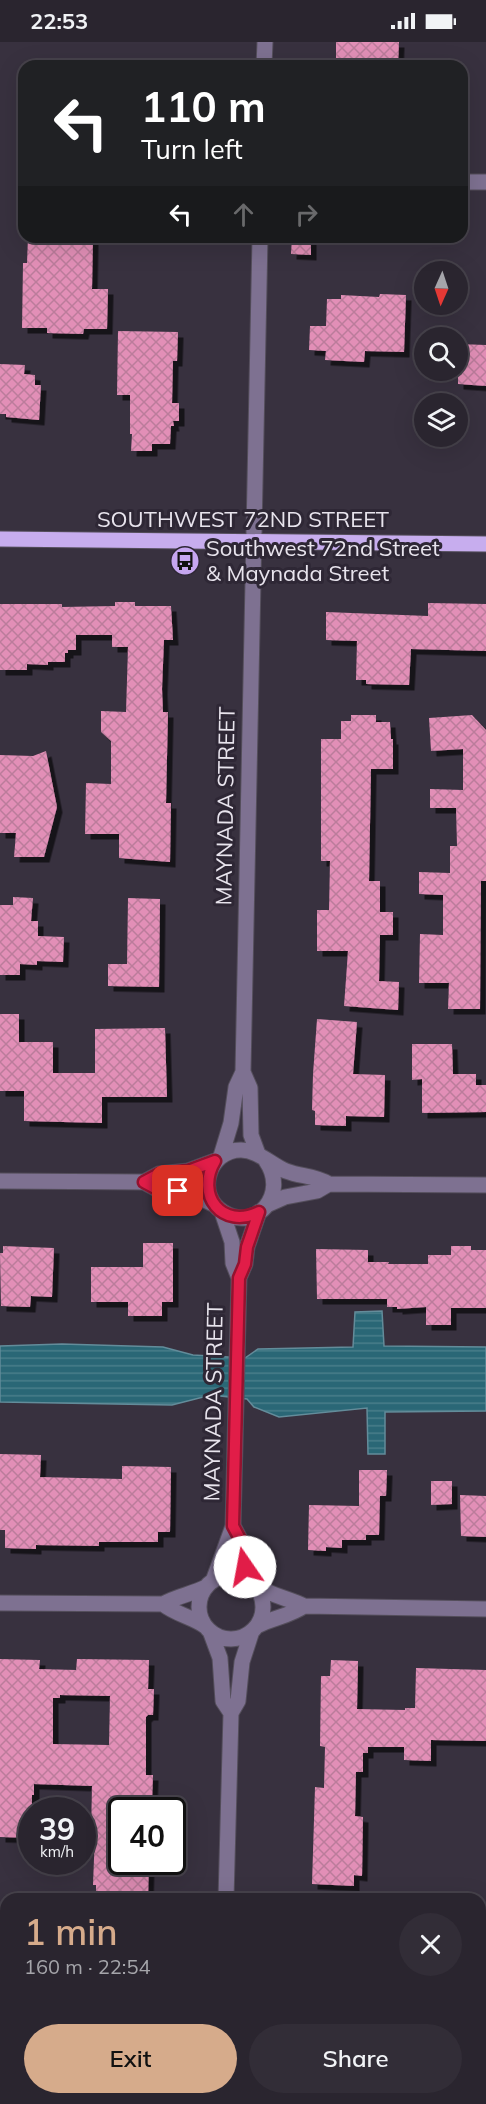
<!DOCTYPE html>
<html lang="en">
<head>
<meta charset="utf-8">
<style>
	:root { --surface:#2a252f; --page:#322d37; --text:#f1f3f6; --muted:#a5a5aa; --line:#46424b; --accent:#d6ab8b }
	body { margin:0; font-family:Mulish,sans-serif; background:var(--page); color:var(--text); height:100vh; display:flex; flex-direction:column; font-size:22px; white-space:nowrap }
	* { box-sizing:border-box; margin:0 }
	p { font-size:20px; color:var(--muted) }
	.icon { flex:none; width:33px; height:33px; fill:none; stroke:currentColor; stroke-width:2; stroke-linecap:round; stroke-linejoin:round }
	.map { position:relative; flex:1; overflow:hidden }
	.details { position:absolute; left:0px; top:1851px; width:486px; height:212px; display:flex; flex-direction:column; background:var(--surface); border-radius:18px 18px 0 0; box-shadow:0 6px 24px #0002,0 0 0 2px var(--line) }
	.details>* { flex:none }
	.guide { position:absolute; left:18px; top:18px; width:450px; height:183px; border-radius:18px; box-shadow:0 6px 24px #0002,0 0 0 2px var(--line); background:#202124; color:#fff; overflow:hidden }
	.needle { width:39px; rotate:183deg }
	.tools { position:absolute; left:414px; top:219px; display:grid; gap:12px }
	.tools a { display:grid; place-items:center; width:54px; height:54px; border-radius:50%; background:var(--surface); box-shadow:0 6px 24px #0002,0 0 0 2px var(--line); font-size:30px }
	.speed { position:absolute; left:18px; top:1755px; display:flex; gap:12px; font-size:30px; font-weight:700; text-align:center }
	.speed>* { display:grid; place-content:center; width:78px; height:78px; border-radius:50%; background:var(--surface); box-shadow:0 6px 24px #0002,0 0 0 2px var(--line); line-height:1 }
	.speed small { font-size:15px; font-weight:400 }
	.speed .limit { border:3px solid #111; border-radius:9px; background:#fff; color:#111 }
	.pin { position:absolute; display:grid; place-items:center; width:51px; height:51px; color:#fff; margin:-26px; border-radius:12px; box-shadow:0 3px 9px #0006 }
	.me { position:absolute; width:66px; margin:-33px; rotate:348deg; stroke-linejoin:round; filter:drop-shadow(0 0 4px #0008) }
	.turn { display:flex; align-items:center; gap:21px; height:126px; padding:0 24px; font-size:27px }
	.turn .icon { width:78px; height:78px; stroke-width:2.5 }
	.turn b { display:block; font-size:42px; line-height:51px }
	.lanes { display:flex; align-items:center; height:57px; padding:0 24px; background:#0003; justify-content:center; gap:30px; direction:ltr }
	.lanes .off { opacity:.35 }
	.round { display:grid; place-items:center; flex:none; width:63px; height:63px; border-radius:32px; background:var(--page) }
	.summary { display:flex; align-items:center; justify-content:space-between; height:102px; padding:0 24px }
	h1 { font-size:36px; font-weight:600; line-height:45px; color:var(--accent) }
	.button { display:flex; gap:12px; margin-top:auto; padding:12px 24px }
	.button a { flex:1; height:69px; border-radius:36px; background:var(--accent); color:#111; font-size:24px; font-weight:600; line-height:69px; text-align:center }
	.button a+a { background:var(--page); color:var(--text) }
	.status { display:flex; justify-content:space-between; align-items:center; height:42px; padding:0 30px; background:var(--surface); direction:ltr }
	.status svg { height:16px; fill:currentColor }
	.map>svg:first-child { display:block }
	.water { fill:url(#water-rules); stroke:#638c9a; stroke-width:1.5 }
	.building { fill:url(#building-cross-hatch); fill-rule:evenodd; filter:url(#shadow) }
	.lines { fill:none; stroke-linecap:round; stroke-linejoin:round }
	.minor-casing { stroke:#544e5b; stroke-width:17 }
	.major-casing { stroke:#544e5b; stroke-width:17 }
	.minor { stroke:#7e7191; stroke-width:15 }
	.major { stroke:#c7adee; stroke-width:15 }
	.route-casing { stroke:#92132f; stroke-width:15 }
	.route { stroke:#e11d48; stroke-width:10 }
	.labels { text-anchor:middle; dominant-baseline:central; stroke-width:6; stroke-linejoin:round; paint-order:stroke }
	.street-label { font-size:22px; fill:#e8e4ed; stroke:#2e2735 }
	.poi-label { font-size:22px; fill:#e8e4ed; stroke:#2e2735; text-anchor:start }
</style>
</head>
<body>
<div class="status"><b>22:53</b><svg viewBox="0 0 49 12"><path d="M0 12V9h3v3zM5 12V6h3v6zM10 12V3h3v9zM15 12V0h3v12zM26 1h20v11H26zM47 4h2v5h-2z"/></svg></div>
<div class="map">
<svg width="486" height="2062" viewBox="0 0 486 2062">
	<defs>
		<pattern id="water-rules" width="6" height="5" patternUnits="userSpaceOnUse" patternTransform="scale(1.5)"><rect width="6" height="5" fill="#2a6776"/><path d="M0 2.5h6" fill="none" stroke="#497d8a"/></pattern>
		<pattern id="building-cross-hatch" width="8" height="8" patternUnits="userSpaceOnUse" patternTransform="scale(1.5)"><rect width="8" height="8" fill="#e28fb7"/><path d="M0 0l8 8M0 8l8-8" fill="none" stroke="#bb7c9b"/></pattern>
		<filter id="shadow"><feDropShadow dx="5.5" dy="5.5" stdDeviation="0" flood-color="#0009"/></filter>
	</defs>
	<rect width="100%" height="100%" fill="#38313f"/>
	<path class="water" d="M382 1269 384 1304 486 1305V1369L385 1370V1412H368L367 1366 279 1375 254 1365 247 1357 211 1353 172 1363 0 1360V1304L62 1302 163 1305 193 1313 245 1316 258 1307 353 1305 355 1270Z"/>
	<path class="building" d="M336 0H399L398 24H336Z
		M28 195H93L92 247H108L107 287H84L83 292 47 291V286H22L23 221H27Z
		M292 195H311V213L291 212Z
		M380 252 406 253 404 310 365 309 364 320 325 318 326 309 309 308 310 284H326L327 257H341V253L379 255Z
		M118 289 178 290 177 319H173L172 361H179V379H173L174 384H171L170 402H152V409H131L132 392H130V353H117Z
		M458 302 486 303V344L458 342Z
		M0 322 25 323 24 332 35 333V343H41L39 378 6 375V372H0Z
		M115 560H135V564H171L173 598H164L162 647 163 670H168L166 761H171L170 820 119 816V792H85L86 741 111 742V699L101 690V669L126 670 128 605H112V593H76V608H68V611H65V620H48V623L27 622V628H0V562H62V565L115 564Z
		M428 561 486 562V609L411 607 409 643 366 642V638H356L357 599 326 598V570L428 574Z
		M351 673H376V680H390L391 697H393V727H371L369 839H380V870H393V893H380L379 939 399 940 398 968 344 964 348 909H317V868H329L330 819H321V697H341V679H351Z
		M472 673 486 688V839H481L480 967H448L449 941H419L420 892 443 893V853L419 852V830L450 831V804H457L456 766H430V747L463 748V707L431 709 429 676Z
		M46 709 57 765 44 815H14L16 791H0V713L33 714Z
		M13 855 33 856 31 879H38V894L64 895 63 920 37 919V923L20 922V933H0V863H13Z
		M128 856 160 857 159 945 108 944V922H127Z
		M0 972H19V1000H53V1031H95V987L165 986 167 1055H102V1081L24 1079V1049H0Z
		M317 977 357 980 353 1032 385 1033 384 1075 346 1074V1084L315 1083V1069L312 1068 313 1032Z
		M412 1002H452L453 1032H476V1043H486V1070L422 1071V1037L412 1038Z
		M143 1201H173V1260H162V1274H128V1260H91V1225H143Z
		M3 1204 54 1206 52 1255 31 1254 30 1265 1 1264 0 1211H3Z
		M451 1204H471V1208H486V1266H451V1283H426V1265L397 1267V1265H387V1257H317L316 1207 368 1208V1220H389L388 1222H428V1213H451Z
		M0 1412 41 1413 40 1435 122 1437V1424L171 1425 170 1490H158V1500H99V1504L36 1503V1507L5 1506V1488H0Z
		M359 1428H387L386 1454H380L379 1493H366V1498H342V1506L326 1505V1509L308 1508 309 1463 359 1464Z
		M431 1439H452V1462L431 1463Z
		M460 1453 486 1454V1495L461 1494Z
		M0 1617 40 1618 39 1627 76 1628 77 1617 149 1618 148 1647H154L153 1673H148L146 1675V1733H153L152 1760 122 1759V1820H149L148 1857 96 1856V1843H93L95 1790 91 1791 92 1744 34 1742V1753H32V1796L0 1795ZM60 1653 110 1654 109 1703 53 1702V1656H60Z
		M331 1618 358 1619 357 1667 405 1668V1666H415L416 1626 486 1628V1699L431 1698V1719L404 1718V1705H368V1711H363V1730H356L355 1774 363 1775 362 1834 354 1833V1844L312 1842 315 1745 324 1746 325 1705 320 1704 321 1634H330Z"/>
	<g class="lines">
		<g class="minor-casing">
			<path id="minor" d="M264 24 265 0
				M462 140H486
				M243 1030 250 1046 251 1093 258 1112
				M221 1114 231 1081 236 1045 243 1030 260 195
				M266 1119C289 1152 256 1191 223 1170 195 1153 208 1108 241 1108 258 1108 271 1123 286 1129 302 1135 313 1133 329 1142
				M0 1139 144 1140 157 1147 191 1152 213 1162
				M144 1140 159 1132 188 1129 215 1119
				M267 1163 285 1155 317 1149 329 1142 486 1143
				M222 1170 232 1200 233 1221 239 1236
				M233 1484 240 1497 249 1539
				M199 1565a32 32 0 1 1 64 0a32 32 0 1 1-64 0Z
				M213 1539 233 1484 239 1236 245 1222 247 1205 259 1170
				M256 1543C271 1554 288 1556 304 1564L486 1567
				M0 1561 163 1562C177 1554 192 1552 206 1545
				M163 1562C175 1572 192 1575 205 1584
				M257 1584C272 1576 290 1574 304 1564
				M210 1589 220 1616 223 1659 231 1671
				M226 1857 231 1671 238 1659 242 1620 252 1589
				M480 1898H486
				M221 2062V2056"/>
		</g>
		<g class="major-casing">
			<path id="major" d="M0 497 486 502"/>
		</g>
		<use href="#minor" class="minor"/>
		<use href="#major" class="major"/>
	</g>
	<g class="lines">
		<g class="route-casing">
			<path id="route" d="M178 1149 157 1147 144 1140 159 1132 188 1129 215 1119C195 1153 222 1188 259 1170L247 1205 245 1222 239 1236 233 1484 240 1497 245 1525"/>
		</g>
		<use href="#route" class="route"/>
	</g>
	<defs>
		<g id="bus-disc" transform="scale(1.5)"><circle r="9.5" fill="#c6a6f0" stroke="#2e2735"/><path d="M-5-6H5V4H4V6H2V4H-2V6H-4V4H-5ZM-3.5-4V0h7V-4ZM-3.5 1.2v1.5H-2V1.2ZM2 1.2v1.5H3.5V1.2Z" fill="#111"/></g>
	</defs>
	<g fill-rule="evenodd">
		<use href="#bus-disc" x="185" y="519"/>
	</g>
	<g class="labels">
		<g class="street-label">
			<text x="243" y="477">SOUTHWEST 72ND STREET</text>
			<text transform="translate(225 764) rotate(-89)">MAYNADA STREET</text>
			<text transform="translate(213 1360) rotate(-89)">MAYNADA STREET</text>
		</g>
		<g class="poi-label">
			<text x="206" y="506">Southwest 72nd Street<tspan x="206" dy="25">&amp; Maynada Street</tspan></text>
		</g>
	</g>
</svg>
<div class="tools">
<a><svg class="needle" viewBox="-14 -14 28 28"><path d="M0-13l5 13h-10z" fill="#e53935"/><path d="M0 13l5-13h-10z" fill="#a5a5aa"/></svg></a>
<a><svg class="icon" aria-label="search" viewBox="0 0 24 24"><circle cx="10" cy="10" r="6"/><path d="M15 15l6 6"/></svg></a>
<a><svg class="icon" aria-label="layers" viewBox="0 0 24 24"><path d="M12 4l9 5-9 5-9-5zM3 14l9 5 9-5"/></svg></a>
</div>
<div class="speed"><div>39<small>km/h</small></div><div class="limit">40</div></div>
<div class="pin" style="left:178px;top:1149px;background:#d93025"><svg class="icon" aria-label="arrive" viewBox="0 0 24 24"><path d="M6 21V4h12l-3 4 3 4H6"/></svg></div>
<svg class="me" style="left:245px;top:1525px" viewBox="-20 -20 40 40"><circle r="19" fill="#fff"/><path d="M0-13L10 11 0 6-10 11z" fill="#e11d48"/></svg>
<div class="guide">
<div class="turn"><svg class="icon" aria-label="left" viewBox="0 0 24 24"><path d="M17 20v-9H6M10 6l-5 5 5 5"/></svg><div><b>110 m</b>Turn left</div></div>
<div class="lanes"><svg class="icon" aria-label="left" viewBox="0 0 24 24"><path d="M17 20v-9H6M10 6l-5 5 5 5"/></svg><svg class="icon off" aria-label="ahead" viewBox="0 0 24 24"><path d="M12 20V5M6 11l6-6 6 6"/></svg><svg class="icon off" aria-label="right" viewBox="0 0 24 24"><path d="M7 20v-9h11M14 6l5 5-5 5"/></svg></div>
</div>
<section class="details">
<div class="summary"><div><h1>1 min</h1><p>160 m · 22:54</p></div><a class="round"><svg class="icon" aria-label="close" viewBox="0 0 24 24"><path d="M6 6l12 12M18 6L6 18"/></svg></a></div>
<div class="button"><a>Exit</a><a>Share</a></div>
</section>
</div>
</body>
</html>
